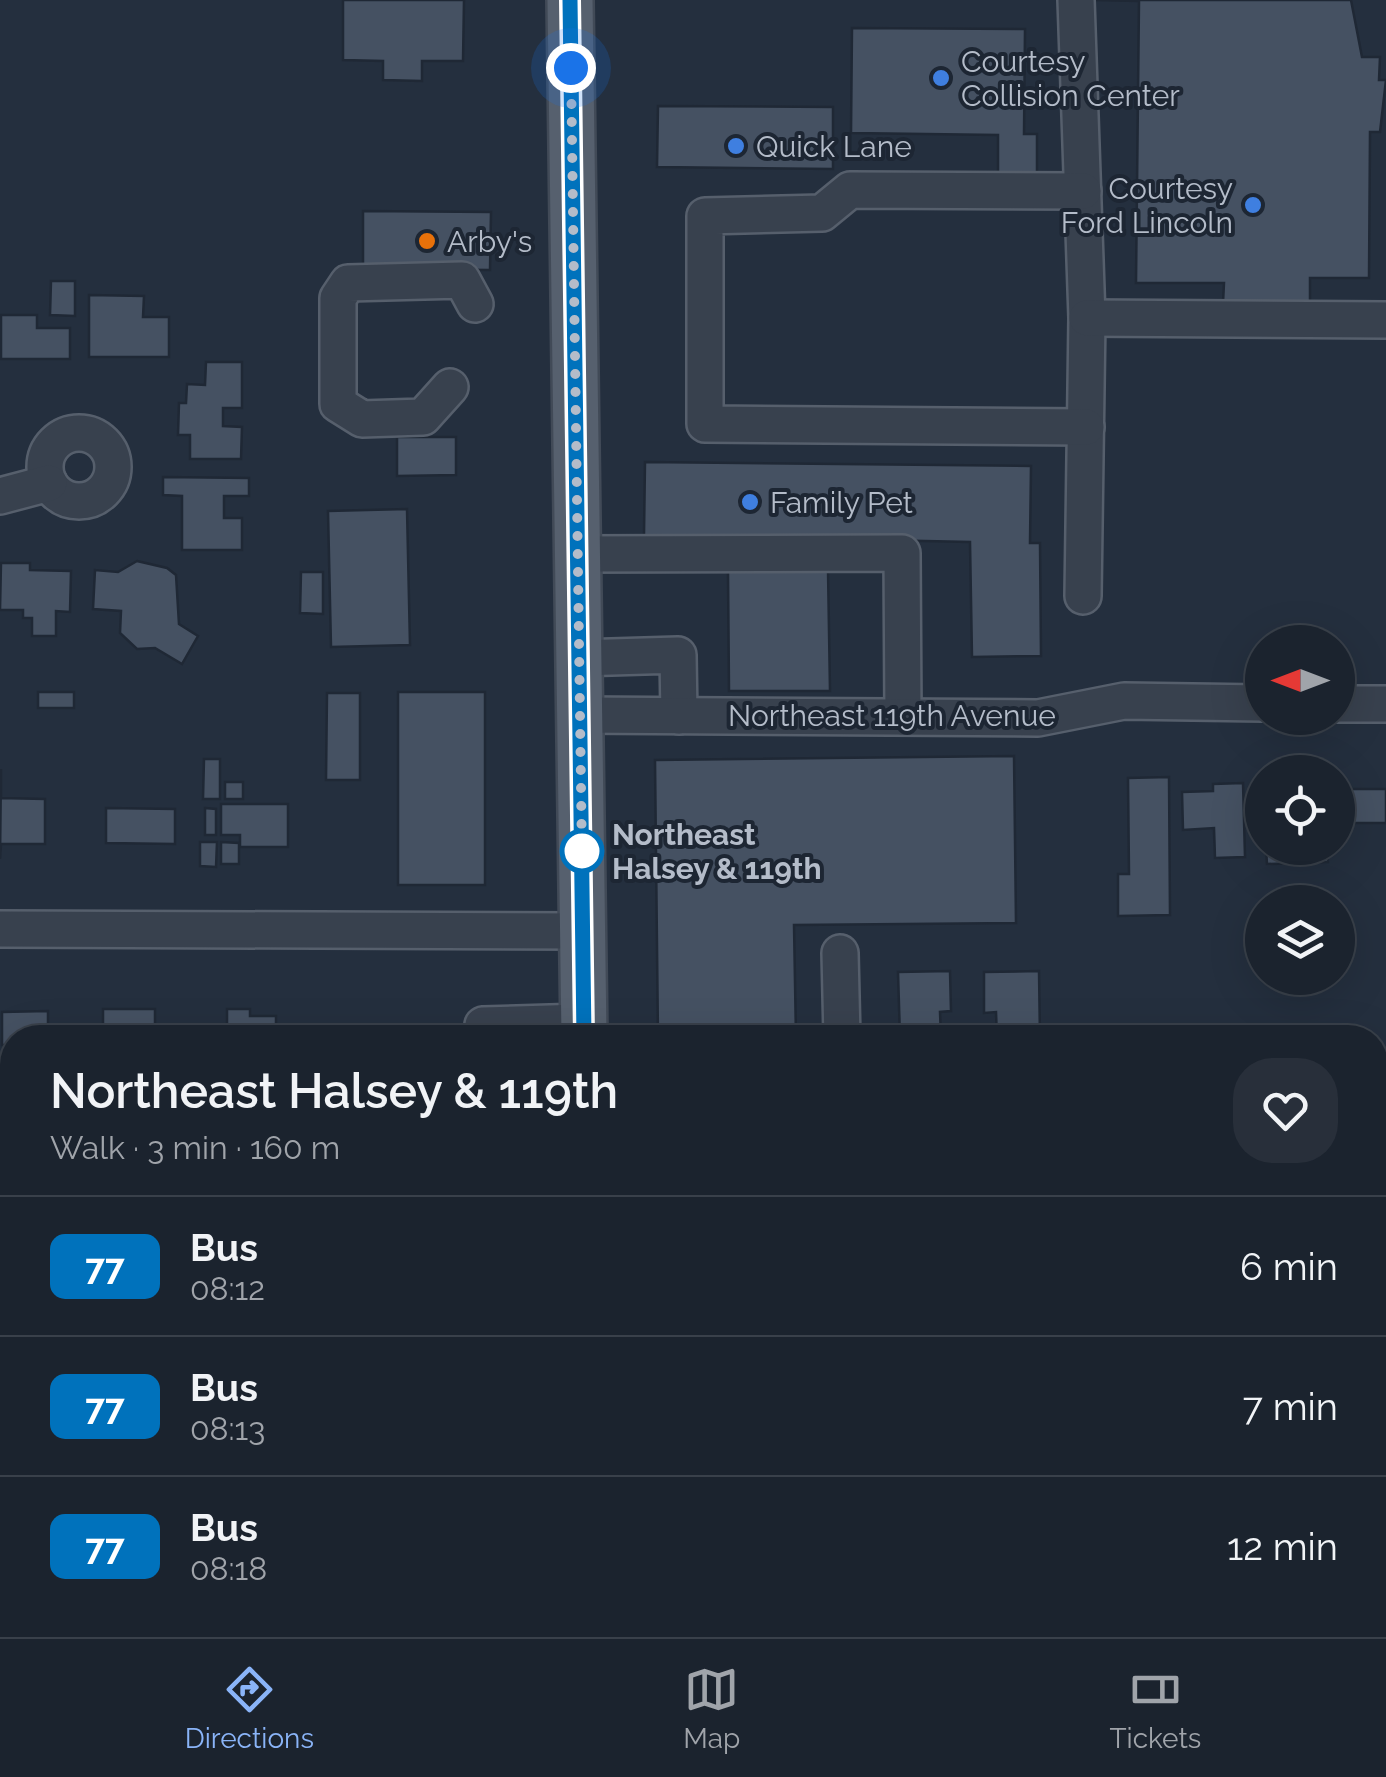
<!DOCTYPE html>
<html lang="en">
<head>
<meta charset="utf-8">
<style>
  :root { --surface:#1b232e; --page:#282f3a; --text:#f1f3f6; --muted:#a0a4aa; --line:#39404a; --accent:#8ab4f8 }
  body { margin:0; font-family:Raleway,sans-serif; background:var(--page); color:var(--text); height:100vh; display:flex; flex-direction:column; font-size:38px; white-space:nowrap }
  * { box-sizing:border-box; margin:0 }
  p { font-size:32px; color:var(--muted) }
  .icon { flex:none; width:55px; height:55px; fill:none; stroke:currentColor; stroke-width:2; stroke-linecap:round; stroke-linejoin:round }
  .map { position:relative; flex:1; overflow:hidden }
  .details { position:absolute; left:0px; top:1025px; width:1388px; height:612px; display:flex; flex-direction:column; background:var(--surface); border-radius:40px 40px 0 0; box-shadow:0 10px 40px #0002,0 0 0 2px var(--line) }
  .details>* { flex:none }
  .badge { padding:0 20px; border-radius:15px; font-size:35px; line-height:65px }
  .needle { width:65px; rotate:270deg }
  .buttons { position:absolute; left:1245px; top:625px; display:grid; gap:20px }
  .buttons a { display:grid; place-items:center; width:110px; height:110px; border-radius:50%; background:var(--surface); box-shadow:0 10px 40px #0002,0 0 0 2px var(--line); font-size:50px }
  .you { position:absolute; width:50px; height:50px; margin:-25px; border:8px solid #fff; border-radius:50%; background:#1a73e8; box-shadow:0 0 0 15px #1a73e833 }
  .map>.badge { position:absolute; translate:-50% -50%; box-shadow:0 0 0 5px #fff }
  .round { display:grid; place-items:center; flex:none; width:105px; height:105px; border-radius:40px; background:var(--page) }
  .head { display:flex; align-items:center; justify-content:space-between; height:170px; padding:0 50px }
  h1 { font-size:48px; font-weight:600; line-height:75px }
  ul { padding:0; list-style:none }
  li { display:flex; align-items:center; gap:30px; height:140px; padding:0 50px; border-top:2px solid var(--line) }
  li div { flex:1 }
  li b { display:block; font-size:38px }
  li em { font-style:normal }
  li .badge { min-width:110px; font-weight:700; text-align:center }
  .tabs { display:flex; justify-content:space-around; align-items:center; height:140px; border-top:2px solid var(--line); background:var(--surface); font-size:28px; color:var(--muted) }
  .tabs a { display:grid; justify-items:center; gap:5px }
  .tabs .current { color:var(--accent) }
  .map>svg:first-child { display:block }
  .building { fill:#455162; stroke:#1f2835; stroke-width:2.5 }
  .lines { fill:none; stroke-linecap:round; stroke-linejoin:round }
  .minor-casing { stroke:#565f6c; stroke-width:40 }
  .major-casing { stroke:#414a57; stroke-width:50 }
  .minor { stroke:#38414e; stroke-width:35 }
  .major { stroke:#56606e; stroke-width:45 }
  .line-casing { stroke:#fff; stroke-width:22 }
  .line { stroke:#0072bc; stroke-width:15 }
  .walk { stroke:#b4bcc9; stroke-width:10; stroke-dasharray:0 18 }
  .shop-dot { fill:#3f7fe0; stroke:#1d2633; stroke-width:4 }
  .food-dot { fill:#e8710a; stroke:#1d2633; stroke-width:4 }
  .stop-dot { fill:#fff; stroke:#0072bc; stroke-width:5 }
  .labels { text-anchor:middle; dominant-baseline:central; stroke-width:8; stroke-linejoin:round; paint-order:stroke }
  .poi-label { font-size:30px; fill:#b4bcc9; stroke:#1d2633; text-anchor:start }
  .street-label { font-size:30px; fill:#b4bcc9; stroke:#1d2633 }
  .stop-label { font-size:30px; font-weight:bold; fill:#b4bcc9; stroke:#1d2633; text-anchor:start }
</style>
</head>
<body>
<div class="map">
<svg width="1386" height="1637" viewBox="0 0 1386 1637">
  <rect width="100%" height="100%" fill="#242f3e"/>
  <g class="building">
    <path d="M343 0H464L463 61H422V81L383 80V61L343 60Z"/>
    <path d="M1094 0H1351L1362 57H1380L1379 80H1386L1380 132H1370L1369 278H1310V303H1223L1224 283H1136L1139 1Z"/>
    <path d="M852 28 1025 29 1024 134H1037V177H998V135L851 133Z"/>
    <path d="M658 106 833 107V169L657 167Z"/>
    <path d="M363 211 491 212 490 270 363 269Z"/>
    <path d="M51 281H75V316L50 315Z"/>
    <path d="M89 295 144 296 143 317H169V357H89Z"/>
    <path d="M1 315H37V328H70V359H1Z"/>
    <path d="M206 362H242V408H223V426L242 427 241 459H190V435H178L179 403H186L187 384 205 385Z"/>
    <path d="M397 437H456V475L397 476Z"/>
    <path d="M645 462 1031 466 1030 543H1040L1041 656 972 657 970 542 644 535Z"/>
    <path d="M163 477 249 478V496H224V518H242V550H182V496L163 495Z"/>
    <path d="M407 509 410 645 331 647 328 511Z"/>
    <path d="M137 561 167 568 176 575 179 624 198 636 182 664 155 648 137 649 120 633 121 611 93 609 95 570 118 572Z"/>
    <path d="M1 563H30V570L71 571 70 612 56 611V636H32V618H23V610H0Z"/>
    <path d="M828 570 830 691H729L728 571Z"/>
    <path d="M301 572H323V614L300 613Z"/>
    <rect x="38" y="692" width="36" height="16"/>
    <rect x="398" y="692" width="87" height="193"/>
    <path d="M327 693H360V780H326Z"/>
    <path d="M1014 756 1016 923 794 925 796 1038H658L655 760Z"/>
    <path d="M204 759H220V799H203Z"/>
    <path d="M1 769V798L45 799V844H1L0 859Z"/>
    <path d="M1169 777 1170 915 1118 916V874H1129L1128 778Z"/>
    <rect x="225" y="782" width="18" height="17"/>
    <path d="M1243 783 1245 857 1215 858 1214 828 1183 830 1182 792 1213 791V784Z"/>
    <rect x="1351" y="789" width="35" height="34"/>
    <path d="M221 804H288V847H240V835H221Z"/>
    <path d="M106 808 175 809V844L106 843Z"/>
    <path d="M205 808 216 809V835H205Z"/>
    <path d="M200 842H217L216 867 200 866Z"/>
    <path d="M221 842 239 843V864H221Z"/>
    <path d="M1266 848H1327L1328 862 1267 864Z"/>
    <path d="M950 971 951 1011 940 1012 941 1038H900L898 972Z"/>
    <path d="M1039 971 1040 1038H997L996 1012 984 1013V972Z"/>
    <path d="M103 1009H155V1027H178V1038H103Z"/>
    <path d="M227 1009H250V1016H276V1037L292 1038H227Z"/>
    <path d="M48 1011V1038H12V1045H2V1012Z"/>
    <rect x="0" y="1113" width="12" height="37"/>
    <path d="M3 1252H12V1310H3L0 1319Z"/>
    <rect x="1379" y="1290" width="7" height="67"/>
    <rect x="0" y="1482" width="12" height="60"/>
    <path d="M1386 1498V1589H1385V1520H1375V1499Z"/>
  </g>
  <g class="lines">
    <defs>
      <g id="minor">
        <path d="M1076 0 1087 318 1083 596"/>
        <path d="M1083 191 850 190 822 213 705 216V424L1086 427"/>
        <path d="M1087 318 1386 320"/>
        <path d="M450 387 423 417 362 419 338 404V298L348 283 462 280 475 304"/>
        <circle cx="79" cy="467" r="34"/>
        <path d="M0 496 49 483"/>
        <path d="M577 554 902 553 903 717"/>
        <path d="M578 658 678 655 679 716"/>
        <path d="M1338 704H1386"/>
        <path d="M580 715 1038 718 1124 701 1262 703"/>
        <path d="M0 929 582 931"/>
        <path d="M840 953 842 1038"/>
        <path d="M484 1038 483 1025 583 1022"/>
        <path d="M1375 1187H1386"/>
        <path d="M0 1409H12"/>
        <path d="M884 1637V1625"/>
      </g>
      <g id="major">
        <path d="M570 0 584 1038"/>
        <path d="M591 1625V1637"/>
      </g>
    </defs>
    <use href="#minor" class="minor-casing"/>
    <use href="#major" class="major-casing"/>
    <use href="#minor" class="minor"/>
    <use href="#major" class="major"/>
  </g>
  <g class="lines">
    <defs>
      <path id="line" d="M570 0 584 1038"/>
    </defs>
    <use href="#line" class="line-casing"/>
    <use href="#line" class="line"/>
    <path class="walk" d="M571 68 582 859V851"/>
  </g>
  <g class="shop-dot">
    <circle cx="941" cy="78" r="10"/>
    <circle cx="736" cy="146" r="10"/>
    <circle cx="1253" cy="205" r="10"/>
    <circle cx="750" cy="502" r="10"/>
  </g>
  <circle class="food-dot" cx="427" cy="241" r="10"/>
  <circle class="stop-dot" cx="582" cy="851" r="20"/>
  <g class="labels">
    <g class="poi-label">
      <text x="961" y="61">Courtesy<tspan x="961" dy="34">Collision Center</tspan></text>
      <text x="756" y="146">Quick Lane</text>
      <text x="1233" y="188" text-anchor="end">Courtesy<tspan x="1233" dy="34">Ford Lincoln</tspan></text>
      <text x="447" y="241">Arby's</text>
      <text x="770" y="502">Family Pet</text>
    </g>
    <g class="street-label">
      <text x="892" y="715">Northeast 119th Avenue</text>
    </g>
    <g class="stop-label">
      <text x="612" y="834">Northeast<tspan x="612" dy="34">Halsey &amp; 119th</tspan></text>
    </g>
  </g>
</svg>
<div class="buttons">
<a><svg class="needle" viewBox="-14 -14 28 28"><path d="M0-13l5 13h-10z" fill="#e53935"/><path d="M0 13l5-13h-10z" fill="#a0a4aa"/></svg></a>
<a><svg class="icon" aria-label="locate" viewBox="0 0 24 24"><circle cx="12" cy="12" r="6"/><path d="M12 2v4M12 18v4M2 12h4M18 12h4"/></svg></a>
<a><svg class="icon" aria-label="layers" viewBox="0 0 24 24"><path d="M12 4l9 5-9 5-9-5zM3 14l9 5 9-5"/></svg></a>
</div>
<div class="you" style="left:571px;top:68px"></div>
<section class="details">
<div class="head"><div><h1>Northeast Halsey &amp; 119th</h1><p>Walk · 3 min · 160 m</p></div><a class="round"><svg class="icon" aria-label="heart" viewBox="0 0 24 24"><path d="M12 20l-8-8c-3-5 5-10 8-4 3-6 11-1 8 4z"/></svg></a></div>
<ul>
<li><span class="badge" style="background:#0072bc;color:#fff">77</span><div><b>Bus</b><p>08:12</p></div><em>6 min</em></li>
<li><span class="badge" style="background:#0072bc;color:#fff">77</span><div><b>Bus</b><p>08:13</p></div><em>7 min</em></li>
<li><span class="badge" style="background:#0072bc;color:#fff">77</span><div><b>Bus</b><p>08:18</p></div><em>12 min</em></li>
</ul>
</section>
</div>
<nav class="tabs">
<a class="current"><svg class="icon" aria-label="directions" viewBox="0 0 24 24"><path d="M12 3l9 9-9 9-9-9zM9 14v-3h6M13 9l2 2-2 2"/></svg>Directions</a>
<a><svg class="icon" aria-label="map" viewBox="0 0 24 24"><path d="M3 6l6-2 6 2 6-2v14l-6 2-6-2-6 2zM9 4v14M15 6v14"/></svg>Map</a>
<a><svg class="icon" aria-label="tickets" viewBox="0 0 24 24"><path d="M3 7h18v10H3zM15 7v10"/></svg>Tickets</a>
</nav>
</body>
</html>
